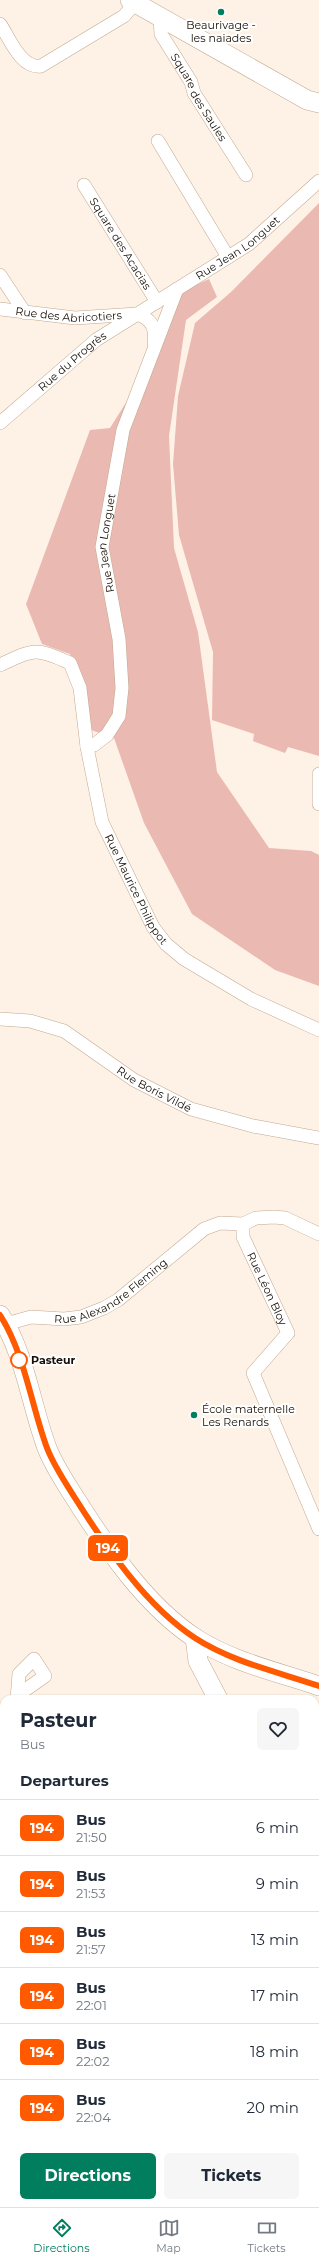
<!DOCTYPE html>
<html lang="en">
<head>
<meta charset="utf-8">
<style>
  :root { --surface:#fff; --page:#f6f6f7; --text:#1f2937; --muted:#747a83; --line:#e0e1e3; --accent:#007e5e }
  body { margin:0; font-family:Montserrat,sans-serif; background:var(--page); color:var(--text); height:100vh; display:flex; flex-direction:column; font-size:15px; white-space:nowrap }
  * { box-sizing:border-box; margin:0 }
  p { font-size:13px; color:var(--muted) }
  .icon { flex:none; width:22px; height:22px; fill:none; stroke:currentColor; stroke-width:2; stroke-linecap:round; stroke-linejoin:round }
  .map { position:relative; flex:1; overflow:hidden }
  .side { position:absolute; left:0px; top:1695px; width:319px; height:512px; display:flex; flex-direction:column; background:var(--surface); border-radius:12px 12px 0 0; box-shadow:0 1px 3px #0004 }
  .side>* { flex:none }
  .badge { padding:0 8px; border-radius:6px; font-size:14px; line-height:26px }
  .map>.badge { position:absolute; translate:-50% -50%; box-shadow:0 0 0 2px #fff }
  h2 { padding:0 20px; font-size:15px; line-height:36px }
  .round { display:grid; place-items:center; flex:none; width:42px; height:42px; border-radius:6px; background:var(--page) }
  .overview { display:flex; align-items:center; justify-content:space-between; height:68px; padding:0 20px }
  h1 { font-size:19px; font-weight:700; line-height:30px }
  .button { display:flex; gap:8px; margin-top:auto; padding:8px 20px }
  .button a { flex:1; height:46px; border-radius:6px; background:var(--accent); color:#fff; font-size:16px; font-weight:700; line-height:46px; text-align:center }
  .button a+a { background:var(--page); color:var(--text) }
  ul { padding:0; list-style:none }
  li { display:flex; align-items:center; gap:12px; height:56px; padding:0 20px; border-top:1px solid var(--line) }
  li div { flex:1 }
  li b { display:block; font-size:15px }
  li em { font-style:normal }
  li .badge { min-width:44px; font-weight:700; text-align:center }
  .menu { display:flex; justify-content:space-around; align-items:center; height:56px; border-top:1px solid var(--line); background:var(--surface); font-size:11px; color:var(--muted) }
  .menu a { display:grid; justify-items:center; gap:2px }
  .menu .active { color:var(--accent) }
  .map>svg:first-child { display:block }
  .built { fill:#fee9d5 }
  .green { fill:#eab9b2 }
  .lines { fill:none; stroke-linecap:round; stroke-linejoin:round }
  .street-casing { stroke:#c2a88d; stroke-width:14 }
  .secondary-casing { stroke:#c2a88d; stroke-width:20 }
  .street { stroke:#fff; stroke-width:13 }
  .secondary { stroke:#fff; stroke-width:19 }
  .rail { stroke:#60564c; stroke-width:3; stroke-dasharray:8 4; stroke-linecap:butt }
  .line-casing { stroke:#fff; stroke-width:9 }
  .line { stroke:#ff5a00; stroke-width:6 }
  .poi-dot { fill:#007e5e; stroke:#fff; stroke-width:1.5 }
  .stop-dot { fill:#fff; stroke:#ff5a00; stroke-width:2 }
  .labels { text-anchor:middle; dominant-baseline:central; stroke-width:4; stroke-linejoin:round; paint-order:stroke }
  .poi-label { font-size:11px; fill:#170e05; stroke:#fff }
  .street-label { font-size:11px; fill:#170e05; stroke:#fff }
  .stop-label { font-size:11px; font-weight:bold; fill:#170e05; stroke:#fff; text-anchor:start }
</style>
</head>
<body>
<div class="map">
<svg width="319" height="2207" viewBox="0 0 319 2207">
  <rect width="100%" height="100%" fill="#fef2e7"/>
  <g class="built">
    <path d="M0 2032 4 2033V2117L0 2118Z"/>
    <path d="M205 2203H265L269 2207H209Z"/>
  </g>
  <g class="green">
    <path d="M319 203V756L288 747 285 753 253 741 254 734 212 720 213 652 179 535 173 464 178 396 195 323 231 292Z"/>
    <path d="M209 279 217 297 186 320 169 436 174 548 198 632 217 772 269 848 311 851 319 855V986L275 970 192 914 144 823 114 738 91 730 70 654 42 644 26 604 90 430 110 428 151 363 179 293Z"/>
  </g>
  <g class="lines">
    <defs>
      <g id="street">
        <path id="s1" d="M160 17 161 34 191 82 194 93 246 175"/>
        <path d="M0 24C10 39 21 69 41 66L124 16 135 3"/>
        <path d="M158 141 228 257"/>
        <path id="s2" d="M84 185 157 302"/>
        <path d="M0 275 25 313"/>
        <path id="s3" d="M0 309 75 318 137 314C152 319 156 328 154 343"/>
        <path id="s4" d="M0 423 96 340 249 244 319 181"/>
        <path id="s5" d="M0 665C34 649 35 647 70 663L80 688 87 747 102 822 153 927 166 944 184 959 251 999 319 1030"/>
        <path id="s6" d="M87 747 94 745 107 735 119 716 122 688 119 639 102 547 123 430 177 289"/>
        <path d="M319 774V804"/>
        <path id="s7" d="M0 1019 30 1021 64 1031 134 1080 191 1109 253 1126 319 1138"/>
        <path id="s8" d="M243 1224V1237L288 1333 253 1373 319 1529"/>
        <path id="s9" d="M6 1324 31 1317 64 1319 81 1317 104 1308 118 1300 204 1229 220 1223 243 1224 256 1218 274 1217 285 1218 319 1234"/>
        <path d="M17 1699 19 1674 34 1659 45 1676 18 1695"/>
        <path d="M315 1739H319"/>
        <path d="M0 1772 4 1767"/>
        <path d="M0 1853 4 1855"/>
        <path d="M315 1901 319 1900"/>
        <path d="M315 1993 319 1998"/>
        <path d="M315 2103 319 2102"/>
        <path d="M285 2203 289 2207"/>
      </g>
      <g id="secondary">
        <path d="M130 0 307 100 319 103"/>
        <path d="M0 1315C25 1354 31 1405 47 1448 54 1466 65 1482 75 1498 106 1547 146 1606 195 1638 232 1662 278 1672 319 1686"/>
        <path d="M195 1638 198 1661 218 1699"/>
        <path d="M315 1774 319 1777"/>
        <path d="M0 1965 4 1968"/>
        <path d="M315 2169H319"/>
        <path d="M0 2187 4 2199"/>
      </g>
    </defs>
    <use href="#street" class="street-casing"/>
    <use href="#secondary" class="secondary-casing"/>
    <use href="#street" class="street"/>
    <use href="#secondary" class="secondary"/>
    <g class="rail">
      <path d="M0 2069 4 2070"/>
      <path d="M0 2076 4 2077"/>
      <path d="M225 2203 230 2207"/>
      <path d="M235 2203 239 2207"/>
    </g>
  </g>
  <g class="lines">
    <defs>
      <path id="line" d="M0 1315C25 1354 31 1405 47 1448 54 1466 65 1482 75 1498 106 1547 146 1606 195 1638 232 1662 278 1672 319 1686"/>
    </defs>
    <use href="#line" class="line-casing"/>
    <use href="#line" class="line"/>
  </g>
  <g class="poi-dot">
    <circle cx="221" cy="12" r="4"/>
    <circle cx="194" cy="1415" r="4"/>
  </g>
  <circle class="stop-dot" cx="19" cy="1360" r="8"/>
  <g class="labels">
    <g class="poi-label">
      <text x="221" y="25">Beaurivage -<tspan x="221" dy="13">les naiades</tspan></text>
      <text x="202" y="1409" text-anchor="start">École maternelle<tspan x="202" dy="13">Les Renards</tspan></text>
    </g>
    <g class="street-label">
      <text stroke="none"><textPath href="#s1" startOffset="91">Square des Saules</textPath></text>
      <text stroke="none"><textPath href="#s2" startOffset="69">Square des Acacias</textPath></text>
      <text stroke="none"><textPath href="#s4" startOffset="296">Rue Jean Longuet</textPath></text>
      <text stroke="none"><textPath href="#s3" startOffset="69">Rue des Abricotiers</textPath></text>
      <text stroke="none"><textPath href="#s4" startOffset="95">Rue du Progrès</textPath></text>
      <text stroke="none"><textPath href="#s6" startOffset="221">Rue Jean Longuet</textPath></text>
      <text stroke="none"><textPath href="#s5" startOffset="313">Rue Maurice Philippot</textPath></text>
      <text stroke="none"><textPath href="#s7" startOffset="173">Rue Boris Vildé</textPath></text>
      <text stroke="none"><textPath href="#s9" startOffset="114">Rue Alexandre Fleming</textPath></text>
      <text stroke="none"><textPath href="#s8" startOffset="70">Rue Léon Bloy</textPath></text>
    </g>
    <g class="stop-label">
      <text x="31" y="1360">Pasteur</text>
    </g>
  </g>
</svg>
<b class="badge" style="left:108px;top:1548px;background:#ff5a00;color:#fff">194</b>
<section class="side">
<div class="overview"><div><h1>Pasteur</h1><p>Bus</p></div><a class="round"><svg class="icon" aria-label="heart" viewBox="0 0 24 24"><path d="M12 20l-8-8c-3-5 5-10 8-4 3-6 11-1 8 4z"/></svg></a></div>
<h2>Departures</h2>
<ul>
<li><span class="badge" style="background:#ff5a00;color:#fff">194</span><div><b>Bus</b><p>21:50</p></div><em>6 min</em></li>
<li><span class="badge" style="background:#ff5a00;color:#fff">194</span><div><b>Bus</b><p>21:53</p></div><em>9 min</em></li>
<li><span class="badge" style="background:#ff5a00;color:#fff">194</span><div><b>Bus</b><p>21:57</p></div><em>13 min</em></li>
<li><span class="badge" style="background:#ff5a00;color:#fff">194</span><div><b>Bus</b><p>22:01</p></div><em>17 min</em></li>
<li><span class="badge" style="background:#ff5a00;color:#fff">194</span><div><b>Bus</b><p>22:02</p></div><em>18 min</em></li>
<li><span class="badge" style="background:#ff5a00;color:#fff">194</span><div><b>Bus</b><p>22:04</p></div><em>20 min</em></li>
</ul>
<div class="button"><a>Directions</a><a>Tickets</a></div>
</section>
</div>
<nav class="menu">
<a class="active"><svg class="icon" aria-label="directions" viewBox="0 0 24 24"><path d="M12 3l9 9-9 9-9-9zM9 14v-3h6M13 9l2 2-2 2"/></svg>Directions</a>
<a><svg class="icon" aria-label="map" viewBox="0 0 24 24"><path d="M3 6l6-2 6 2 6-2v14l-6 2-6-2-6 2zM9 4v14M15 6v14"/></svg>Map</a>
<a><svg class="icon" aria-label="tickets" viewBox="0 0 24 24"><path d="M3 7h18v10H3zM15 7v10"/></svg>Tickets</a>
</nav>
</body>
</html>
